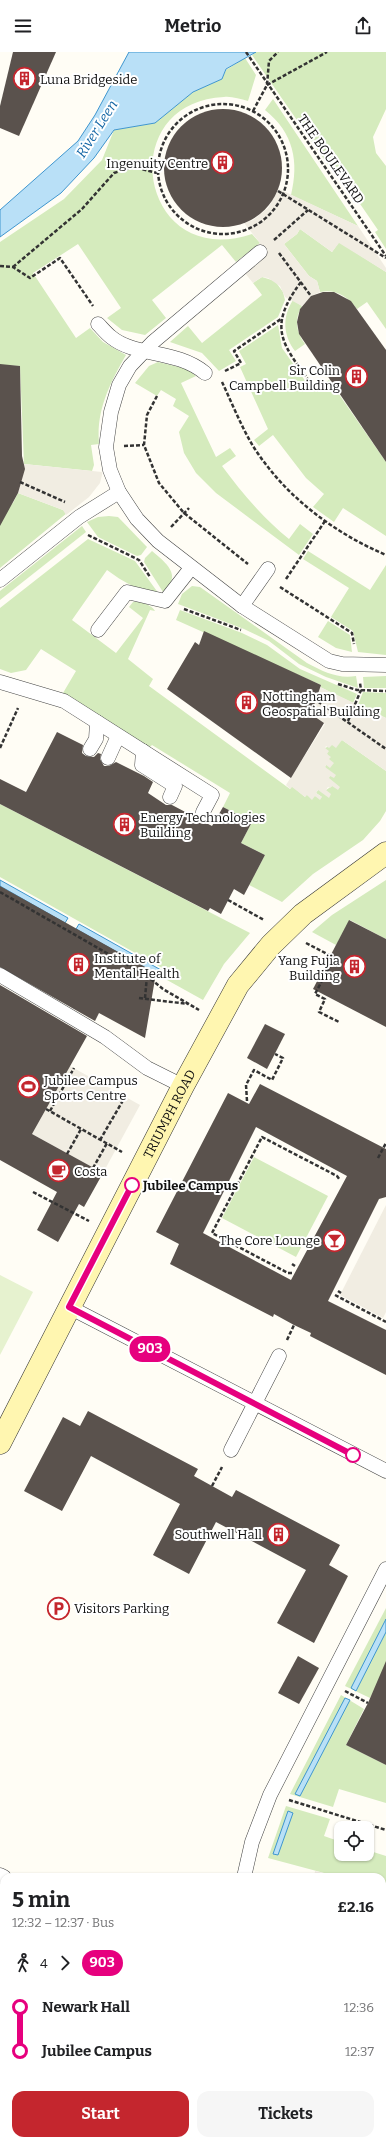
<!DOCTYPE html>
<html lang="en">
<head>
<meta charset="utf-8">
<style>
  :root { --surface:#fff; --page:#f6f6f6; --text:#202124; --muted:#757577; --accent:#c4262e }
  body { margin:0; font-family:Bitter,serif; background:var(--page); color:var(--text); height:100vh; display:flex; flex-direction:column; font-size:15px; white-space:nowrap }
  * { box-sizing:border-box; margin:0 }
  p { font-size:13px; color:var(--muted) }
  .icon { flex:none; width:22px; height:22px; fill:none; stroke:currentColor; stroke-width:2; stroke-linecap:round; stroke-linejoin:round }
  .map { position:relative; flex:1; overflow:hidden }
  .details { position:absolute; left:0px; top:1821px; width:386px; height:272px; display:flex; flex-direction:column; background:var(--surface); border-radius:12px 12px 0 0; box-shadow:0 1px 3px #0004 }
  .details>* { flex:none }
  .badge { padding:0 8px; border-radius:13px; font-size:14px; line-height:26px }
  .fabs { position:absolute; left:334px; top:1769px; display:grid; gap:8px }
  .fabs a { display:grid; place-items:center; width:40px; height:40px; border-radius:8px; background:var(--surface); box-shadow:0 1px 3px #0004; font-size:20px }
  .map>.badge { position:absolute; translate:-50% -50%; box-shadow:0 0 0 2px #fff }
  .legs { display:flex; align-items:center; gap:6px; height:44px; padding:0 12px; font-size:13px }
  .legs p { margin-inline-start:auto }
  .head { display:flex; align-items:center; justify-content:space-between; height:68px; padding:0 12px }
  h1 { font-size:22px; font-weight:700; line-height:30px }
  .cta { display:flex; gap:8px; margin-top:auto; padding:8px 12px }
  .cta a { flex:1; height:46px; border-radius:12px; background:var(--accent); color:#fff; font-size:16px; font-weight:700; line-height:46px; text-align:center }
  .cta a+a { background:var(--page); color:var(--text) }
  ul { padding:0 12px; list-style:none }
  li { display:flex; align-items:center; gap:14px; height:44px; font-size:15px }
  li i { display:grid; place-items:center; width:6px; height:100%; margin:0 5px; background:currentColor }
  li i::after { content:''; width:10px; height:10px; margin:-5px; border:3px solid; border-radius:50%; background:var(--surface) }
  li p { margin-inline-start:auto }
  li:first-child i { background:linear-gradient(#0000 50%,currentColor 0) }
  li:last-child i { background:linear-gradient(currentColor 50%,#0000 0) }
  header { display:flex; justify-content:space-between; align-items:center; height:52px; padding:0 12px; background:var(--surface); font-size:18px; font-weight:700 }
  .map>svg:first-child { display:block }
  .green { fill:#d5ebbd }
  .pitch { fill:#e6f2cf }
  .plaza { fill:#f1ede2 }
  .water { fill:#b9e0f7; stroke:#3f96cf }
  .building { fill:#5a524d; fill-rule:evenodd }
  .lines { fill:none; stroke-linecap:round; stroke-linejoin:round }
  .lane-casing { stroke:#444; stroke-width:15 }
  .secondary-casing { stroke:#333; stroke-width:23 }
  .path { stroke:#333; stroke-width:2.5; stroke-dasharray:4 2; stroke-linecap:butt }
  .lane { stroke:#fff; stroke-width:14 }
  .secondary { stroke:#fff6b0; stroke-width:22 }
  .line-1-casing { stroke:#fff; stroke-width:9 }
  .line-1 { stroke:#e6007e; stroke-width:6 }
  .stop-1-dot { fill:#fff; stroke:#e6007e; stroke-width:2 }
  .labels { text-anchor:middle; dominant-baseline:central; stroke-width:4; stroke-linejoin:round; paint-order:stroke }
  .poi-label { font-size:13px; fill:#111; stroke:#fff; text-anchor:start }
  .street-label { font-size:13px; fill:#111; stroke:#fff }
  .stop-label { font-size:13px; font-weight:bold; fill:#111; stroke:#fff; text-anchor:start }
  .water-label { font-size:14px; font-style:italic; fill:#1768a6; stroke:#fff }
</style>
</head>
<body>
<header><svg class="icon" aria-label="menu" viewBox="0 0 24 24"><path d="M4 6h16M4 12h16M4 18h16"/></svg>Metrio<svg class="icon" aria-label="share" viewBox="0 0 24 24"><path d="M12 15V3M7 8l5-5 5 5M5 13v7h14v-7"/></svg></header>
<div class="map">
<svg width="386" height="2093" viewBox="0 0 386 2093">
  <rect width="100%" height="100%" fill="#fffdf5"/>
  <g class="green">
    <path d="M256 0H386V57L373 85 376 101 386 114V197L375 180 378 178 334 114 330 116 252 3Z"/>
    <path d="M245 6 256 23 248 49C240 47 231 44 224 45 112 50 139 220 252 182L260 191 236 210 222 193 152 248 166 266 145 283 122 278 107 266 121 256 78 192 33 221 76 286 90 276 103 290 126 303C110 331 96 358 99 392L91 393 94 413 92 419 24 412 20 314 0 313V190L64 147 102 108 114 78 155 71 193 40 222 27 226 18Z"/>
    <path d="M273 47 358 174 291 143C299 110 294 81 265 58Z"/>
    <path d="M300 177 332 200 339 190 386 220V277L367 250 357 257C347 244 336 237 320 240L317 229 309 224 284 192 297 182Z"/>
    <path d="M262 225 275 229 283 240 285 248 278 265 229 298 236 309 219 319 202 301 170 290 188 274 202 291 262 243 253 231Z"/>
    <path d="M293 248 302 254C294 267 296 280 305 292L295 299C283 283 282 265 293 248Z"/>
    <path d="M278 273 282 296 313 340 329 328 386 410V484L343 456 334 470 313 455 324 442 306 426 273 383 259 394 254 388 268 377 240 315 246 312 239 299Z"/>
    <path d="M158 310 187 317 196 324 181 331 216 405 230 396 236 404 222 414C242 441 263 466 289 487L300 472 313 482 299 503 216 441 196 421 184 401 179 380 189 364 173 354 176 347 161 338 157 344 135 331 149 314Z"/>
    <path d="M18 441 63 458 67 461 0 516V459L13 451Z"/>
    <path d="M109 464 118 465 147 495 141 503 137 504 98 485 87 470 98 465Z"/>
    <path d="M82 474 86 480 0 548V539Z"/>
    <path d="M88 487 135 509 159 542C139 539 123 530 107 518L72 568 116 601 143 566 129 555 133 550C140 549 152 553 155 559L150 558 128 607 153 627 149 634 290 737 292 734 305 745 306 743 322 745 316 741 318 738H326L332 734 339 735 328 726 330 724 325 715 329 707 325 696 342 688 386 719V759L380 769 363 788 313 822 282 850 249 833 265 803 241 791 252 770 223 755 230 741 152 693 148 697 63 641 76 619 41 597 26 618 11 621 0 617V556Z"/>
    <path d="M152 499C166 511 183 523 163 540L144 510 145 506Z"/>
    <path d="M308 499 370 538 386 513V603L358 600 353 579 331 565 349 536 303 507Z"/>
    <path d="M192 534 200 535 307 611C324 620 338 627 356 624L358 636 326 625 299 612 269 589 244 577 178 552 182 542Z"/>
    <path d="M180 558 242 581 267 593 300 617 357 642 353 651 320 635 321 633 176 568Z"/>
    <path d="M328 569 350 583 352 600 336 596 318 585Z"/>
    <path d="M386 624V636H364L363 625Z"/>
    <path d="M363 640 386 641V666L358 653Z"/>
    <path d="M0 752 250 881 224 912 203 948 158 923 162 916 0 825Z"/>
    <path d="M386 828V887L350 868 336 893 312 880 332 863Z"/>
    <path d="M254 1105 328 1144 296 1205 222 1166Z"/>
    <path d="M386 1556V1615L370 1646 345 1634Z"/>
    <path d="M341 1643 364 1657 346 1693 386 1713V1751L339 1737 333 1755 290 1742Z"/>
    <path d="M286 1754 330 1767 324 1784 341 1790V1802H367V1798L386 1804V1831H382V1825H339L268 1806Z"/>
    <path d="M382 2024H386V2047L382 2048Z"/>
  </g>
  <path class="pitch" d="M0 1223 33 1240 0 1303Z"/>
  <g class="plaza">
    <path d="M279 137 358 174 386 216V220L339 191 332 200 300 177 297 182 284 192 309 224 317 229 320 240 311 244 302 254 285 245 280 234 268 226 262 225 253 231 236 210 260 191 244 171 253 168 268 156Z"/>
    <path d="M24 412 102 420V423L100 431 89 445 66 463 63 458 18 441Z"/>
    <path d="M320 635 386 666V719L342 688 336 696 332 693 329 696 326 694 325 696 329 699 327 702 331 705 329 707 334 711 330 716 326 713 325 715 336 723 334 726 330 724 329 726 340 735 338 738 332 734 330 736 328 735 326 738 331 742 329 746 318 738 316 741 322 745 320 748 315 744 312 748 307 743 305 745 292 735 290 737 286 733 325 672 306 657Z"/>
    <path d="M70 1014 140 1053 103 1121 32 1082Z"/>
    <path d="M386 1153V1260L383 1266 340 1243Z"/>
    <path d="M315 1819 339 1825H314Z"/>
  </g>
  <g class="water">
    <path d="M129 0H256L226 17 222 27 193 40 155 71 114 78 94 106 61 141 0 185V158L78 89 95 63Z"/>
    <path d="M0 828 68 866 65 871 0 834Z"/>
    <path d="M79 872 161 918 158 923 76 877Z"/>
    <path d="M386 1567V1580L356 1639 351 1636Z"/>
    <path d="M345 1646 350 1648 300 1744 295 1742Z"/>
    <path d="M288 1759 293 1761 278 1803 273 1802Z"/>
  </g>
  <g class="building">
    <path d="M13 0H56L19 84 0 76V54Z"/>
    <circle cx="223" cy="116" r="59"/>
    <path d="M323 240H334L351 249 386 298V410L299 282 297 270 300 257 311 244Z"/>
    <path d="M0 312 20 314 22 404 25 417 18 441 0 474Z"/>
    <path d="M204 579 321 633 311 662 324 671 291 726 167 637 195 590 199 593Z"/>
    <path d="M57 680 83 693 82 701 86 704 94 705 98 701 101 702 100 707 104 714H109L116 710 144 724 153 730 148 741 166 753H172L212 774 223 755 252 770 241 791 265 803 244 843 234 837 221 862 210 856 208 859 0 752V727L26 740Z"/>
    <path d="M0 834 156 921 145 986 99 961 95 969 0 915Z"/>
    <path d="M349 868 386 887V975L313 937Z"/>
    <path d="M0 933 87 984 32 1082 103 1121 84 1155 79 1152 58 1190 37 1178 57 1140 0 1108Z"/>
    <path d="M265 972 285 982 267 1017 247 1006Z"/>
    <path d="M260 1032 386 1097V1145L379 1147 328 1249 386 1278V1323L310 1284 311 1281 294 1273 274 1262 273 1265 170 1212 179 1192 156 1180 228 1041 249 1052ZM256 1075 347 1124 291 1228 203 1181Z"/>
    <path d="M88 1359 198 1417 194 1424 232 1445 236 1438 340 1493 329 1513 348 1524 314 1591 277 1571 306 1518 216 1470 189 1522 153 1503 180 1452 91 1404 62 1459 24 1439 63 1365 80 1374Z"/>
    <path d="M298 1604 319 1616 299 1652 278 1641Z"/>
    <path d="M386 1609V1713L346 1693 368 1651Z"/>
  </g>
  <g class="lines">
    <defs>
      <g id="lane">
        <path d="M260 200 153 290 130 314 119 333 111 360 106 395 110 418 119 440 137 467 158 489 242 554 329 609 342 612 386 613"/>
        <path d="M98 272C102 276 106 281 111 285 135 305 176 297 205 321"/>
        <path d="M0 528 79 465 119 440"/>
        <path d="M242 554 268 517"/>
        <path d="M98 578 127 540 165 549 191 516"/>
        <path d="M0 630 64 649 212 743 203 760"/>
        <path d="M90 697 96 687 97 670"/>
        <path d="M143 699 142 713 175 734 170 745"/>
        <path d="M108 706 118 684"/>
        <path d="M0 923 105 985 147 1016 183 1034"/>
        <path d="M69 1255 386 1419"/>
        <path d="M231 1398 279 1304"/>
        <path d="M0 1823 4 1825"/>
        <path d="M244 1825 252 1790 270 1743 386 1517"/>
        <path d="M281 2089 283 2093"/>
      </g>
      <g id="secondary">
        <path id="s1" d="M0 1391 183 1034 238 933 271 893 303 862 386 801"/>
      </g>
    </defs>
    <use href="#lane" class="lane-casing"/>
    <use href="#secondary" class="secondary-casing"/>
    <g class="path">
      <path d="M246 0 386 204"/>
      <path d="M267 33 327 0"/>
      <circle cx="223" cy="117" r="65"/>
      <path d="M253 59 267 33 269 9 278 0"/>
      <path d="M278 139 386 206"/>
      <path d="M274 188 308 158"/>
      <path d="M279 201 311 244"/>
      <path d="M0 214 13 215 30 226 60 206 93 254"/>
      <path d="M13 215 82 157 114 121 133 115 157 121"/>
      <path d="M301 230C265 278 284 293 314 336"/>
      <path d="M225 319 241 311 234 299 281 267"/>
      <path d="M222 330C232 351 241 374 253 394 284 443 332 480 386 503"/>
      <path d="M157 344 147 363 144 393 159 431 184 461 248 512"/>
      <path d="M124 394 144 393"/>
      <path d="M20 430 65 450"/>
      <path d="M171 475 189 456"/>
      <path d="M88 483 139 508 150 525"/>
      <path d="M286 527 325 469"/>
      <path d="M280 535 352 581 354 592"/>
      <path d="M184 557 241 578"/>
      <path d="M338 632 357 638 386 639"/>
      <path d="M313 646 386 697"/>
      <path d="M348 669 361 638 360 631"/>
      <path d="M0 696 18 656"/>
      <path d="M0 840 147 924 163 937 199 958"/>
      <path d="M228 848 264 868"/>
      <path d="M306 891 337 907"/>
      <path d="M334 906 315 942 325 947 319 960 339 970"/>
      <path d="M139 946 188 952"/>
      <path d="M145 946 147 924"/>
      <path d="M247 1049 246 1033 254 1018 272 1028 283 1006 275 1002"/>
      <path d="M46 1057 122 1100"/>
      <path d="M50 1059 74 1016"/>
      <path d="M100 1088 125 1045"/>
      <path d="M67 1102 81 1077"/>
      <path d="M378 1106 386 1091"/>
      <path d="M93 1116 107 1091"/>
      <path d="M33 1140 89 1169"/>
      <path d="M292 1212 295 1214"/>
      <path d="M292 1221H288L212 1181 262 1085 337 1124 340 1128"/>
      <path d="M338 1239 341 1241"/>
      <path d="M335 1243 386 1270"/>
      <path d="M287 1288 294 1273"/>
      <path d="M212 1434 222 1415"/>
      <path d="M345 1639 368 1651"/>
      <path d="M289 1748 386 1778"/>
      <path d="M382 2072 386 2071"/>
    </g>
    <use href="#lane" class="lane"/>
    <use href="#secondary" class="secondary"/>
  </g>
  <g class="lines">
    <defs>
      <path id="line-1" d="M132 1133 69 1255 353 1403"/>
    </defs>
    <use href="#line-1" class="line-1-casing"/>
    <use href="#line-1" class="line-1"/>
  </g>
  <defs>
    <symbol id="building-ring" viewBox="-11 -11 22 22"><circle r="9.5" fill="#fff" stroke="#c4262e" stroke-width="1.5"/><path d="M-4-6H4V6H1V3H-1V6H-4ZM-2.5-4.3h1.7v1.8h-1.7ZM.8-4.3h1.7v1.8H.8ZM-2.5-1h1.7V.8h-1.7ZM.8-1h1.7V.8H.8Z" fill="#c4262e"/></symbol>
    <symbol id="stadium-ring" viewBox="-11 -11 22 22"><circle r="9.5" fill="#fff" stroke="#c4262e" stroke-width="1.5"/><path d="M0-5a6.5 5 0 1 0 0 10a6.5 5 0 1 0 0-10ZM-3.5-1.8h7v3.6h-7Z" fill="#c4262e"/></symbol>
    <symbol id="cafe-ring" viewBox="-11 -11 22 22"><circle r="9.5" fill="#fff" stroke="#c4262e" stroke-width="1.5"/><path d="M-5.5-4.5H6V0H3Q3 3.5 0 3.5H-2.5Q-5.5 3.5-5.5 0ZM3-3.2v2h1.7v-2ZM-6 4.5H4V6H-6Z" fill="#c4262e"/></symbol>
    <symbol id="bar-ring" viewBox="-11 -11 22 22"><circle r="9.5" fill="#fff" stroke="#c4262e" stroke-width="1.5"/><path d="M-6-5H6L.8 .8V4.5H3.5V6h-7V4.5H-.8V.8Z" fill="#c4262e"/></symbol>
    <symbol id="parking-ring" viewBox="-11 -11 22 22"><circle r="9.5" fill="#fff" stroke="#c4262e" stroke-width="1.5"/><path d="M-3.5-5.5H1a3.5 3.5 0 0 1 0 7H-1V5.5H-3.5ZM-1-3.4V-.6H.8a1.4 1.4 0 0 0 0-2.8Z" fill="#c4262e"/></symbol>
  </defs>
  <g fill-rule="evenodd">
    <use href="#building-ring" x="12" y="14" width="25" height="25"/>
    <use href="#building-ring" x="210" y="98" width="25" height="25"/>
    <use href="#building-ring" x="344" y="312" width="25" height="25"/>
    <use href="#building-ring" x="234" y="638" width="25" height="25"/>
    <use href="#building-ring" x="112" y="760" width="25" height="25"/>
    <use href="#building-ring" x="66" y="900" width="25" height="25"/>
    <use href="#building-ring" x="342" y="902" width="25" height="25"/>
    <use href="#stadium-ring" x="16" y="1022" width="25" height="25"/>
    <use href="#cafe-ring" x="46" y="1106" width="25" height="25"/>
    <use href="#bar-ring" x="322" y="1176" width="25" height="25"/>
    <use href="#building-ring" x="266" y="1470" width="25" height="25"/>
    <use href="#parking-ring" x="46" y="1544" width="25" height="25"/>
  </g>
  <g class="stop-1-dot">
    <circle cx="132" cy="1133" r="7"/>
    <circle cx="353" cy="1403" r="7"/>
  </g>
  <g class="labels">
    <g class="poi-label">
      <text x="40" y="27">Luna Bridgeside</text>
      <text x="208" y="111" text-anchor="end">Ingenuity Centre</text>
      <text x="340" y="318" text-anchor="end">Sir Colin<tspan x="340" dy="15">Campbell Building</tspan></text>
      <text x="262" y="644">Nottingham<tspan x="262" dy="15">Geospatial Building</tspan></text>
      <text x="140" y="765">Energy Technologies<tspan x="140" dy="15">Building</tspan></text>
      <text x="94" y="906">Institute of<tspan x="94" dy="15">Mental Health</tspan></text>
      <text x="340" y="908" text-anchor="end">Yang Fujia<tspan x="340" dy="15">Building</tspan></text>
      <text x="44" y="1028">Jubilee Campus<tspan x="44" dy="15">Sports Centre</tspan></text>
      <text x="74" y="1119">Costa</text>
      <text x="320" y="1188" text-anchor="end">The Core Lounge</text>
      <text x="262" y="1482" text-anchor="end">Southwell Hall</text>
      <text x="74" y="1556">Visitors Parking</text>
    </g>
    <g class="street-label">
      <text transform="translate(331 107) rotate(55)">THE BOULEVARD</text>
      <text stroke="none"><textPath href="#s1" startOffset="370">TRIUMPH ROAD</textPath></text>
    </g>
    <g class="stop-label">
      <text x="143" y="1133">Jubilee Campus</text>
    </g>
    <g class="water-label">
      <text transform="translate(97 77) rotate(-58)">River Leen</text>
    </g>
  </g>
</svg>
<div class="fabs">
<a><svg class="icon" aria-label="locate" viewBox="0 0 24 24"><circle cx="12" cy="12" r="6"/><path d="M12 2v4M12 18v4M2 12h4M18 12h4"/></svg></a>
</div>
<b class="badge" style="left:150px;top:1297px;background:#e6007e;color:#fff">903</b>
<section class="details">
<div class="head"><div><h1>5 min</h1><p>12:32 – 12:37 · Bus</p></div><b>£2.16</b></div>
<div class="legs"><svg class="icon" aria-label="walk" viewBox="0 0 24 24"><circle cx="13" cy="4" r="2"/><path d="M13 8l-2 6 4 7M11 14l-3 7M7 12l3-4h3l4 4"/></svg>4<svg class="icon" aria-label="forward" viewBox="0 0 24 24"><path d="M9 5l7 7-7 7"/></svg><b class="badge" style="background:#e6007e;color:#fff">903</b></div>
<ul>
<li><i style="color:#e6007e"></i><b>Newark Hall</b><p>12:36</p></li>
<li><i style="color:#e6007e"></i><b>Jubilee Campus</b><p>12:37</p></li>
</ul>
<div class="cta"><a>Start</a><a>Tickets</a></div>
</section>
</div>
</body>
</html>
